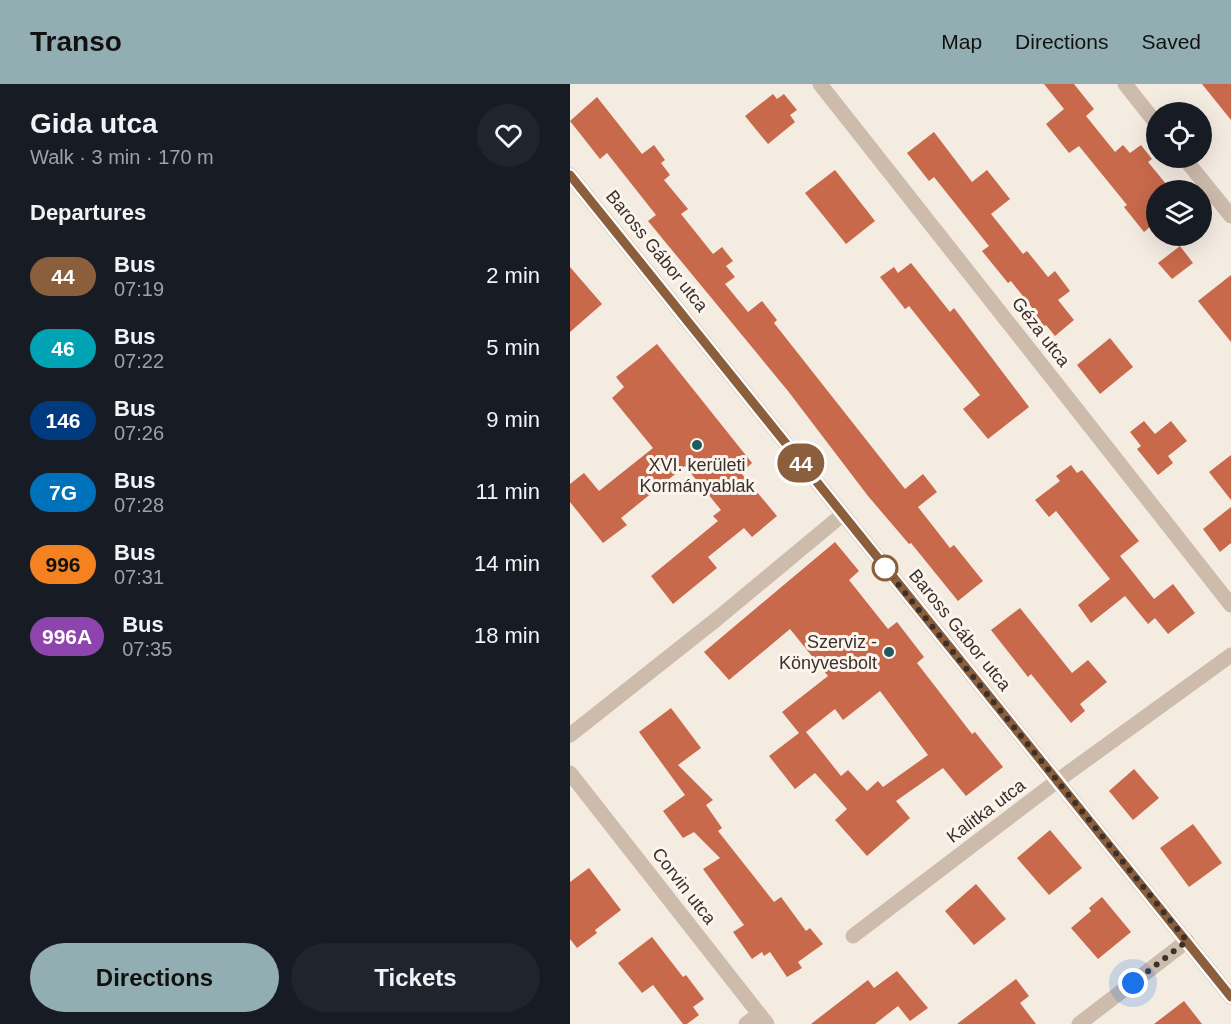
<!DOCTYPE html>
<html lang="en">
<head>
<meta charset="utf-8">
<style>
  :root { --surface:#171b24; --page:#20242c; --text:#f1f3f6; --muted:#9ea1a6; --accent:#92aeb2 }
  body { margin:0; font-family:Arial,sans-serif; background:var(--page); color:var(--text); height:100vh; display:flex; flex-direction:column; font-size:22px; white-space:nowrap }
  * { box-sizing:border-box; margin:0 }
  p { font-size:20px; color:var(--muted) }
  .icon { flex:none; width:33px; height:33px; fill:none; stroke:currentColor; stroke-width:2; stroke-linecap:round; stroke-linejoin:round }
  .map { position:relative; flex:1; overflow:hidden }
  .drawer { display:flex; flex-direction:column; background:var(--surface); width:570px }
  .drawer>* { flex:none }
  .badge { padding:0 12px; border-radius:20px; font-size:21px; line-height:39px }
  .fabs { position:absolute; left:576px; top:18px; display:grid; gap:12px }
  .fabs a { display:grid; place-items:center; width:66px; height:66px; border-radius:50%; background:var(--surface); box-shadow:0 6px 24px #0002; font-size:30px }
  .you { position:absolute; width:30px; height:30px; margin:-15px; border:4px solid #fff; border-radius:50%; background:#1a73e8; box-shadow:0 0 0 9px #1a73e833 }
  .map>.badge { position:absolute; translate:-50% -50%; box-shadow:0 0 0 3px #fff }
  h2 { padding:0 30px; font-size:22px; line-height:54px }
  .round { display:grid; place-items:center; flex:none; width:63px; height:63px; border-radius:32px; background:var(--page) }
  .headline { display:flex; align-items:center; justify-content:space-between; height:102px; padding:0 30px }
  h1 { font-size:28px; font-weight:600; line-height:45px }
  .action { display:flex; gap:12px; margin-top:auto; padding:12px 30px }
  .action a { flex:1; height:69px; border-radius:36px; background:var(--accent); color:#111; font-size:24px; font-weight:600; line-height:69px; text-align:center }
  .action a+a { background:var(--page); color:var(--text) }
  ul { padding:0; list-style:none }
  li { display:flex; align-items:center; gap:18px; height:72px; padding:0 30px }
  li div { flex:1 }
  li b { display:block; font-size:22px }
  li em { font-style:normal }
  li .badge { min-width:66px; font-weight:700; text-align:center }
  header { display:flex; align-items:center; gap:36px; box-sizing:border-box; height:84px; padding:0 30px; background:var(--accent); color:#111 }
  header strong { font-size:28px }
  nav { display:flex; gap:33px; margin-inline-start:auto; font-size:21px }
  main { display:flex; flex:1; min-height:0 }
  .map>svg:first-child { display:block }
  .building { fill:#c8694b; fill-rule:evenodd }
  .lines { fill:none; stroke-linecap:round; stroke-linejoin:round }
  .minor { stroke:#cdbbac; stroke-width:15 }
  .tertiary { stroke:#cdbbac; stroke-width:15 }
  .line-casing { stroke:#fff; stroke-width:14 }
  .line { stroke:#8b5e3c; stroke-width:9 }
  .walk { stroke:#3b302b; stroke-width:6; stroke-dasharray:0 10.8 }
  .poi-dot { fill:#1f5a5e; stroke:#fbf5ee; stroke-width:2 }
  .stop-dot { fill:#fff; stroke:#8b5e3c; stroke-width:3 }
  .labels { text-anchor:middle; dominant-baseline:central; stroke-width:6; stroke-linejoin:round; paint-order:stroke }
  .street-label { font-size:18px; fill:#3b302b; stroke:#fbf5ee }
  .poi-label { font-size:18px; fill:#3b302b; stroke:#fbf5ee }
</style>
</head>
<body>
<header>
<strong>Transo</strong>
<nav><a>Map</a><a>Directions</a><a>Saved</a></nav>
</header>
<main>
<section class="drawer">
<div class="headline"><div><h1>Gida utca</h1><p>Walk · 3 min · 170 m</p></div><a class="round"><svg class="icon" aria-label="heart" viewBox="0 0 24 24"><path d="M12 20l-8-8c-3-5 5-10 8-4 3-6 11-1 8 4z"/></svg></a></div>
<h2>Departures</h2>
<ul>
<li><span class="badge" style="background:#8b5e3c;color:#fff">44</span><div><b>Bus</b><p>07:19</p></div><em>2 min</em></li>
<li><span class="badge" style="background:#00a3b4;color:#fff">46</span><div><b>Bus</b><p>07:22</p></div><em>5 min</em></li>
<li><span class="badge" style="background:#003b80;color:#fff">146</span><div><b>Bus</b><p>07:26</p></div><em>9 min</em></li>
<li><span class="badge" style="background:#0072bc;color:#fff">7G</span><div><b>Bus</b><p>07:28</p></div><em>11 min</em></li>
<li><span class="badge" style="background:#f58220;color:#111">996</span><div><b>Bus</b><p>07:31</p></div><em>14 min</em></li>
<li><span class="badge" style="background:#8e44ad;color:#fff">996A</span><div><b>Bus</b><p>07:35</p></div><em>18 min</em></li>
</ul>
<div class="action"><a>Directions</a><a>Tickets</a></div>
</section>
<div class="map">
<svg width="661" height="940" viewBox="0 0 661 940">
  <rect width="100%" height="100%" fill="#f4ebe1"/>
  <g class="building">
    <path d="M474 0H504L524 25 516 32 545 68 553 61 560 69 571 61 582 75 578 78 601 106H586V138L574 148 554 123 557 121 509 62 499 69 476 40 494 25Z"/>
    <path d="M632 0H661V36Z"/>
    <path d="M203 10 207 15 214 10 227 26 220 31 225 38 198 60 175 32Z"/>
    <path d="M27 13 72 70 84 61 95 76 91 79 100 91 94 96 118 125 111 130 143 170 152 163 163 177 156 182 165 193 155 200 178 228 192 217 207 236 204 239 335 405 353 390 367 408 348 423 380 464 384 461 413 497 388 517 341 459 339 460 298 412 218 307 78 137 86 131 37 69 30 75 0 37Z"/>
    <path d="M364 48 402 98 417 86 440 115 421 130 453 170 457 167 478 193 485 187 500 207 488 216 504 236 485 252 476 241 472 244 459 228 463 225 441 197 438 199 412 167 419 162 364 93 359 97 337 69Z"/>
    <path d="M265 86 305 137 276 160 235 109Z"/>
    <path d="M610 162 623 179 602 195 588 179Z"/>
    <path d="M341 179 380 228 384 224 459 323 418 355 393 325 410 311 339 222 335 225 310 193 324 183 328 189Z"/>
    <path d="M0 183 32 220 0 248Z"/>
    <path d="M661 191V258L628 217Z"/>
    <path d="M540 254 563 283 530 310 507 281Z"/>
    <path d="M87 260 182 379 171 389 207 432 182 453 174 444 138 473 147 484 103 520 81 492 148 437 143 432 151 426 115 382 51 434 57 441 33 459 0 418V400L14 389 29 407 83 364 42 314 54 303 46 293Z"/>
    <path d="M574 337 585 350 601 337 617 357 598 372 603 379 588 391 567 365 571 362 560 348Z"/>
    <path d="M661 371V416L639 388Z"/>
    <path d="M501 381 507 389 512 386 569 457 550 472 584 515 603 500 625 529 598 550 585 534 578 540 555 512 521 539 508 521 540 495 486 427 479 433 465 416 490 397 486 392Z"/>
    <path d="M661 423V459L650 468 633 445Z"/>
    <path d="M265 458 289 487 279 496 318 545 327 538 354 573 347 579 402 650 405 648 433 683 396 712 373 684 326 717 340 734 297 772 265 736 277 725 245 689 225 705 199 672 229 649 212 628 258 592 220 545 159 596 134 568ZM310 607 358 671 313 703 308 697 297 707 278 686 271 692 236 648 265 625 273 636Z"/>
    <path d="M450 524 502 589 518 576 537 598 510 620 515 627 501 639 461 590 458 593 421 546Z"/>
    <path d="M101 624 131 664 108 681 143 716 136 721 152 744 148 747 204 818 211 813 236 847 240 844 253 860 228 878 232 884 217 893 200 868 194 872 192 868 182 875 163 848 174 841 133 785 150 774 124 748 113 754 93 727 115 711 69 648Z"/>
    <path d="M564 685 589 714 563 736 539 707Z"/>
    <path d="M623 740 652 779 619 803 590 764Z"/>
    <path d="M480 746 512 784 479 811 447 774Z"/>
    <path d="M19 784 51 826 25 846 27 849 7 864 0 855V798Z"/>
    <path d="M406 800 436 835 404 861 375 827Z"/>
    <path d="M532 813 561 848 528 875 501 844 521 827 519 824Z"/>
    <path d="M82 853 113 893 116 891 134 915 123 923 129 931 117 940H113L83 901 72 909 48 879Z"/>
    <path d="M327 887 358 924 340 937 328 922 305 940H241L298 896 304 904Z"/>
    <path d="M446 895 459 912 450 919 466 940H387Z"/>
    <path d="M614 917 632 940H584Z"/>
  </g>
  <g class="lines">
    <g class="minor">
      <path d="M250 0 661 521"/>
      <path d="M555 0 586 39"/>
      <path d="M614 74 661 132"/>
      <path d="M0 651 148 534 272 431"/>
      <path d="M0 689 197 940"/>
      <path d="M283 852 487 697 661 571"/>
      <path d="M176 940 189 930"/>
      <path d="M509 940 617 857"/>
    </g>
    <path class="tertiary" d="M0 91 661 913"/>
  </g>
  <g class="lines">
    <defs>
      <path id="line" d="M0 91 661 913"/>
    </defs>
    <use href="#line" class="line-casing"/>
    <use href="#line" class="line"/>
    <path class="walk" d="M315 484 617 857 563 899"/>
  </g>
  <g class="poi-dot">
    <circle cx="127" cy="361" r="6"/>
    <circle cx="319" cy="568" r="6"/>
  </g>
  <circle class="stop-dot" cx="315" cy="484" r="12"/>
  <g class="labels">
    <g class="street-label">
      <text transform="translate(87 167) rotate(51)">Baross Gábor utca</text>
      <text transform="translate(471 248) rotate(52)">Géza utca</text>
      <text transform="translate(390 546) rotate(51)">Baross Gábor utca</text>
      <text transform="translate(416 727) rotate(-37)">Kalitka utca</text>
      <text transform="translate(114 802) rotate(52)">Corvin utca</text>
    </g>
    <g class="poi-label">
      <text x="127" y="381">XVI. kerületi<tspan x="127" dy="21">Kormányablak</tspan></text>
      <text x="307" y="558" text-anchor="end">Szerviz -<tspan x="307" dy="21">Könyvesbolt</tspan></text>
    </g>
  </g>
</svg>
<div class="fabs">
<a><svg class="icon" aria-label="locate" viewBox="0 0 24 24"><circle cx="12" cy="12" r="6"/><path d="M12 2v4M12 18v4M2 12h4M18 12h4"/></svg></a>
<a><svg class="icon" aria-label="layers" viewBox="0 0 24 24"><path d="M12 4l9 5-9 5-9-5zM3 14l9 5 9-5"/></svg></a>
</div>
<div class="you" style="left:563px;top:899px"></div>
<b class="badge" style="left:231px;top:379px;background:#8b5e3c;color:#fff">44</b>
</div>
</main>
</body>
</html>
